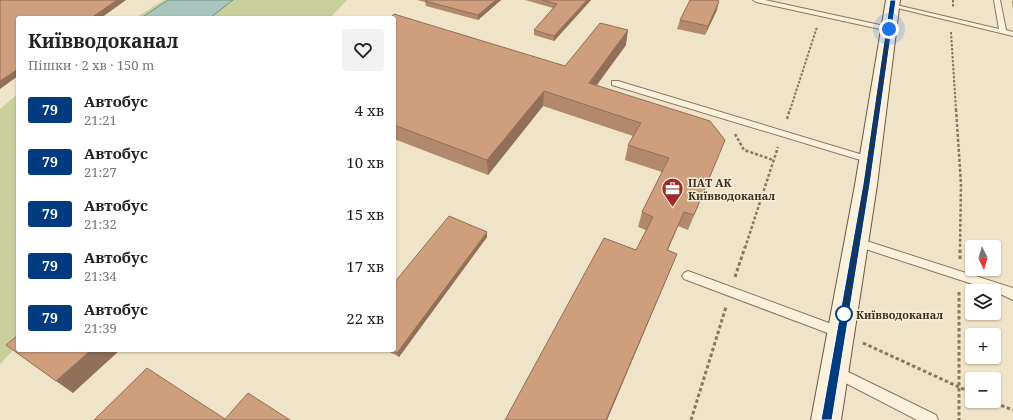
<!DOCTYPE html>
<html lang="uk">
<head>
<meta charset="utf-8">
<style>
  :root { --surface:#fff; --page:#f2f2f2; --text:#222; --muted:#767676 }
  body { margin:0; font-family:"Noto Serif",serif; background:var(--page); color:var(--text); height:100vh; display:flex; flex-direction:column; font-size:15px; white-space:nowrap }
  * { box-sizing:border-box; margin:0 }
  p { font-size:13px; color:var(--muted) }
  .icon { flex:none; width:22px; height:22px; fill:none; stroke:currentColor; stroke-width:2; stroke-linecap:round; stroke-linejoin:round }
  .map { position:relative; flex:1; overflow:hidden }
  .panel { position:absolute; left:16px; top:16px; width:380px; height:336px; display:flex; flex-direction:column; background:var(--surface); border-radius:4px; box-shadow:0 1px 3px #0004 }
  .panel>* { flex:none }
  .badge { padding:0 8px; border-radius:3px; font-size:14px; line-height:26px }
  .needle { width:26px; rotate:175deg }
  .fabs { position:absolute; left:965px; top:240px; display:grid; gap:8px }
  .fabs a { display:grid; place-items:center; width:36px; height:36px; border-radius:4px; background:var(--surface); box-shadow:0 1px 3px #0004; font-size:20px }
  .you { position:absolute; width:20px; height:20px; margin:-10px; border:3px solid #fff; border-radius:50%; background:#1a73e8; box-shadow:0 0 0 6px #1a73e833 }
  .map>.badge { position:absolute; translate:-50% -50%; box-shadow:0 0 0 2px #fff }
  .round { display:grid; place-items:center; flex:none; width:42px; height:42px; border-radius:4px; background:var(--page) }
  .summary { display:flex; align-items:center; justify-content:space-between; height:68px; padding:0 12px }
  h1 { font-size:19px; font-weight:700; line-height:30px }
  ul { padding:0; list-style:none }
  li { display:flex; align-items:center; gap:12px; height:52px; padding:0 12px }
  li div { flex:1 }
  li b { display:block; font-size:15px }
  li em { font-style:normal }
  li .badge { min-width:44px; font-weight:700; text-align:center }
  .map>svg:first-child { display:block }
  .green { fill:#c9cf9b }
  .water { fill:#a9c4bc; stroke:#6f938a }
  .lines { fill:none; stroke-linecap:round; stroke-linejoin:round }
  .lane-casing { stroke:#8d765c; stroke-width:2 }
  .secondary-casing { stroke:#6f573f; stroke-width:2 }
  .path-far2 { stroke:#8d765c; stroke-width:2; stroke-dasharray:2.5 1.5; stroke-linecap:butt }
  .path-far1 { stroke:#8d765c; stroke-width:2.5; stroke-dasharray:3 2; stroke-linecap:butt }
  .path { stroke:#8d765c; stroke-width:3; stroke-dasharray:3.5 2.5; stroke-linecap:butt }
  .lane { fill:#faf1dc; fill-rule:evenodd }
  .secondary { fill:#faf1dc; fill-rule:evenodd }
  .wall { fill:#b2896c }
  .shaded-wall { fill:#916f58 }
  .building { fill:#cf9f7d; stroke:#916f58 }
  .line { fill:#003b80; stroke:#fff }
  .walk { stroke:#3d2e20; stroke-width:4; stroke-dasharray:0 7.2 }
  .stop-dot { fill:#fff; stroke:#003b80; stroke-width:2 }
  .labels { text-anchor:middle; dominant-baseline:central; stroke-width:3; stroke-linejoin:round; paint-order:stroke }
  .poi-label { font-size:11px; font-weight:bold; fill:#3d2e20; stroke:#f7eed8; text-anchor:start }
  .stop-label { font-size:11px; font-weight:bold; fill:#3d2e20; stroke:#f7eed8; text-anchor:start }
</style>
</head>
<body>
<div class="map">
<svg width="1013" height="420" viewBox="0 0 1013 420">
  <rect width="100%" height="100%" fill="#f0e4c8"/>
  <g class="green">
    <path d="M164 0H347L330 18H135Z"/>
    <path d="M18 94V345L0 364V109Z"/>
  </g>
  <path class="water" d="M168 0H233L210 18H141Z"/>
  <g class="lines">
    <defs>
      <g id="lane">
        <path d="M753 0H765L889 27 893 29 889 31 756 2Z"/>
        <path d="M994 0H1000L1006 30 1013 32V36L889 6 892 4 999 29Z"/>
        <path d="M612 81H618L873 158 875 160 870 163 867 162 612 85Z"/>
        <path d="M857 238 1013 288V300L994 291 853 245 852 242 853 239Z"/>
        <path d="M688 271 845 329 847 333 845 337 841 338 684 279 682 276 684 273Z"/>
        <path d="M836 366 936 415 938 420H917L832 376 830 372 832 368Z"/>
      </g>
      <path id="secondary" d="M886 0H900L877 185 841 420H811L855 185Z"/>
    </defs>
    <use href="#lane" class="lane-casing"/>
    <use href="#secondary" class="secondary-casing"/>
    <g class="path-far2">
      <path d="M953 0V7"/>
      <path d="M951 32 956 110"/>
      <path d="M790 110 817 27"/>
    </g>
    <g class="path-far1">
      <path d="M956 109 961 184 960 248"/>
      <path d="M787 119 790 109"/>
      <path d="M735 134 744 150 773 160"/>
      <path d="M745 248 778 147"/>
    </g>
    <g class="path">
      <path d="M960 259V247"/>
      <path d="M735 277 745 247"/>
      <path d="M959 292V420"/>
      <path d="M863 343 972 393"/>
      <path d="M990 401 1013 410"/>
      <path d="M691 420 726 307"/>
    </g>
    <use href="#lane" class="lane"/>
    <use href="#secondary" class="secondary"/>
  </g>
  <g class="wall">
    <path d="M417 0H501L478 20 426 6 425 2Z"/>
    <path d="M525 0H591L554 41 534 35V30L553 8Z"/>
    <path d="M1013 0V9L1012 2Z"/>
    <path d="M717 10 705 35 677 29 680 20Z"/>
    <path d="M394 18 565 66 626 45 597 85 725 140 688 230 678 226 668 250 677 254 607 420H505L636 250 646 230 638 227 642 212 662 172 625 160 628 145 633 136 543 106 488 175 394 139Z"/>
    <path d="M487 232V237L399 357 386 350H394Z"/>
  </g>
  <g class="shaded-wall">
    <path d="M117 0H126L101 18H91Z"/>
    <path d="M496 0H501L478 20V15Z"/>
    <path d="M587 0H591L554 41V36Z"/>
    <path d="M719 1 717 10 705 35 708 26Z"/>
    <path d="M628 30 626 45 587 98 589 83Z"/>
    <path d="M18 69V76L0 89V81Z"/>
    <path d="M544 91 543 106 488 175 487 160Z"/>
    <path d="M684 212 678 226 661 264 667 250Z"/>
    <path d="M487 232V237L399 357 397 353Z"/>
    <path d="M677 254 607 420H606Z"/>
    <path d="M91 350H120L73 393 56 381Z"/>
  </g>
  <g class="building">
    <path d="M0 0H117L91 18H18V69L0 81Z"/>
    <path d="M427 0H496L478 15 425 1Z"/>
    <path d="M542 0H587L554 36 534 30 557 4Z"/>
    <path d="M690 0H716L719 1 708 26 680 20Z"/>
    <path d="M394 14 565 66 600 23 628 30 589 83 710 121 725 140 694 215 684 212 667 250 677 254 606 420H505L604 238 636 250 653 217 642 212 669 158 628 145 641 123 544 91 487 160 394 125V18H390Z"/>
    <path d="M449 216 487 232 397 353 392 350H394V283Z"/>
    <path d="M18 335V350H91L56 381 6 345Z"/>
    <path d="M147 368 225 419 248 393 290 420H94Z"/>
  </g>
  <path class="line" d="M890 0H896L870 184 832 420H821L863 184Z"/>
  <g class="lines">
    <path class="walk" d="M844 314V318L866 184 889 29"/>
  </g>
  <defs>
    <symbol id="office-pin" viewBox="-11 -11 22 30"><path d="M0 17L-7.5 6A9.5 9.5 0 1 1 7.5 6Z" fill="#9e2a2b" stroke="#f7eed8"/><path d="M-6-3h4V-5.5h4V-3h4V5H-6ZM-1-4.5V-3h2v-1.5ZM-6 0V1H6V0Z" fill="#fff"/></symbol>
  </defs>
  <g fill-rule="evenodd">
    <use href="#office-pin" x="660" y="176" width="25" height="34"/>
  </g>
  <circle class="stop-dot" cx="844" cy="314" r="8"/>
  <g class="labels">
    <g class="poi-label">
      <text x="688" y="182">ПАТ АК<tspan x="688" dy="13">Київводоканал</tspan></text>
    </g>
    <g class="stop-label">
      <text x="856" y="314">Київводоканал</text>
    </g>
  </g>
</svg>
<div class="fabs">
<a><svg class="needle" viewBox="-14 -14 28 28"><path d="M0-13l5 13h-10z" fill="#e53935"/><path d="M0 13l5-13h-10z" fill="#767676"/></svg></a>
<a><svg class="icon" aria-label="layers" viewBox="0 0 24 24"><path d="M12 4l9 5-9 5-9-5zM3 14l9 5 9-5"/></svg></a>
<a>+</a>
<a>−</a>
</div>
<div class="you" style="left:889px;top:29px"></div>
<section class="panel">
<div class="summary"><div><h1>Київводоканал</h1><p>Пішки · 2 хв · 150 m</p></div><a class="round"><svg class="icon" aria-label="heart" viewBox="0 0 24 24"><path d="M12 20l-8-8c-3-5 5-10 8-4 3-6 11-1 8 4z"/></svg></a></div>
<ul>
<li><span class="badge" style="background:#003b80;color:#fff">79</span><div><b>Автобус</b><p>21:21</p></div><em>4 хв</em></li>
<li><span class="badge" style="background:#003b80;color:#fff">79</span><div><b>Автобус</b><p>21:27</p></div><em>10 хв</em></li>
<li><span class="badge" style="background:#003b80;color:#fff">79</span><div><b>Автобус</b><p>21:32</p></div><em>15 хв</em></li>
<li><span class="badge" style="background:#003b80;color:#fff">79</span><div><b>Автобус</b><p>21:34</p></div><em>17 хв</em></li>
<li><span class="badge" style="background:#003b80;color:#fff">79</span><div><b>Автобус</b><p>21:39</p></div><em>22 хв</em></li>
</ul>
</section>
</div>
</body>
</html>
